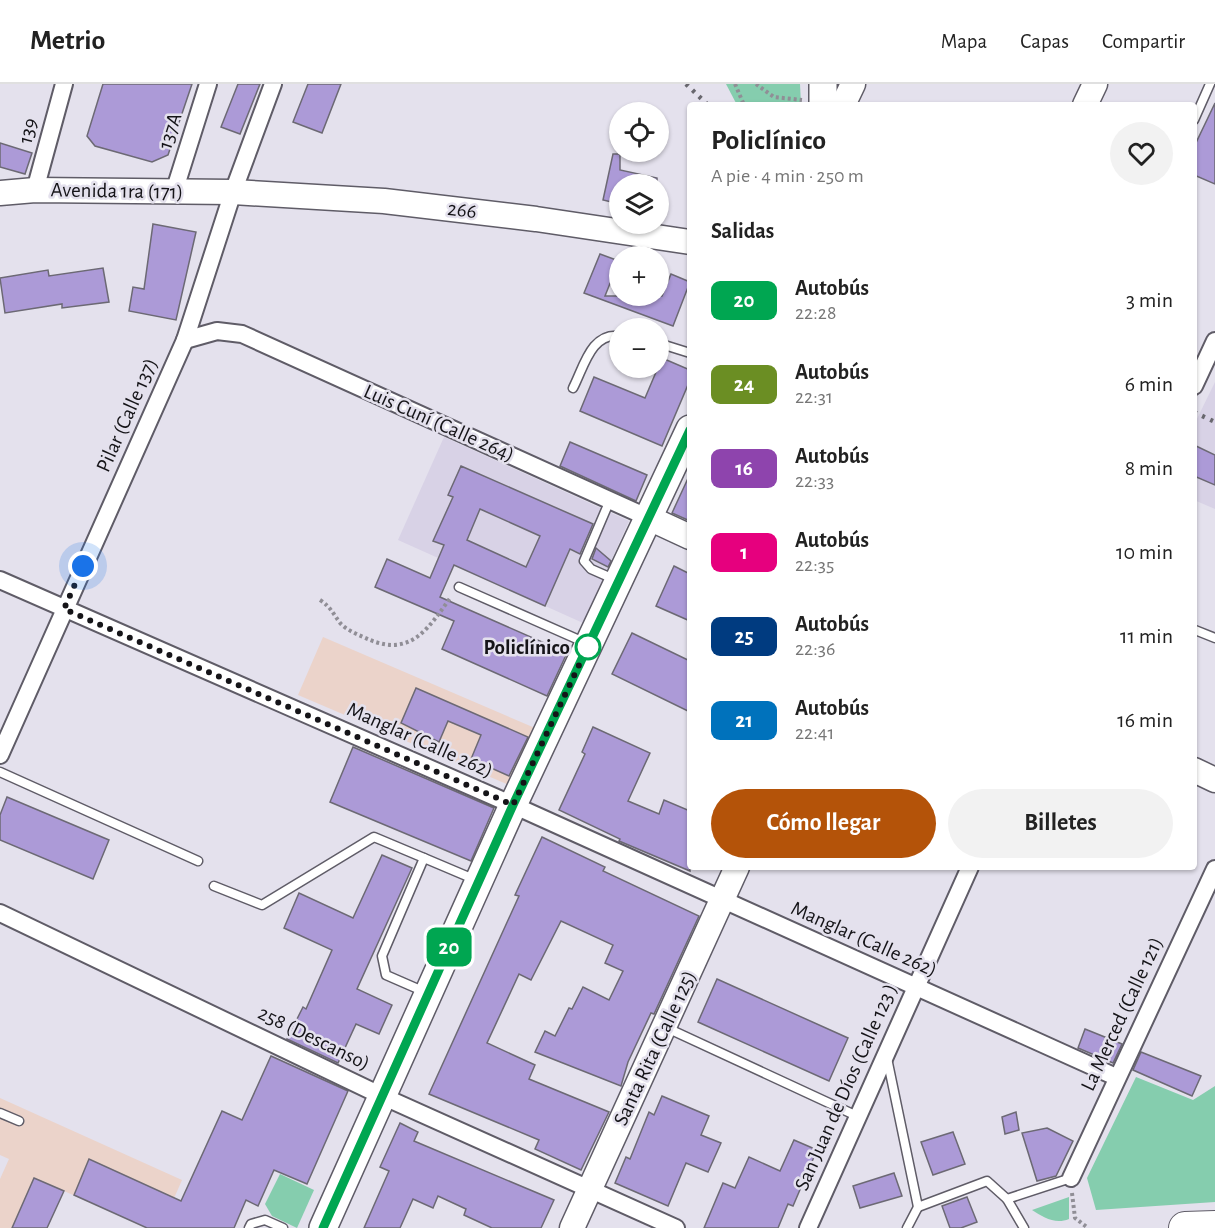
<!DOCTYPE html>
<html lang="es">
<head>
<meta charset="utf-8">
<style>
  :root { --surface:#fff; --page:#f2f2f2; --text:#222; --muted:#767676; --line:#e0e0e0; --accent:#b45309 }
  body { margin:0; font-family:"Alegreya Sans",sans-serif; background:var(--page); color:var(--text); height:100vh; display:flex; flex-direction:column; font-size:22px; white-space:nowrap }
  * { box-sizing:border-box; margin:0 }
  p { font-size:20px; color:var(--muted) }
  .icon { flex:none; width:33px; height:33px; fill:none; stroke:currentColor; stroke-width:2; stroke-linecap:round; stroke-linejoin:round }
  .map { position:relative; flex:1; overflow:hidden }
  .drawer { position:absolute; left:687px; top:18px; width:510px; height:768px; display:flex; flex-direction:column; background:var(--surface); border-radius:6px; box-shadow:0 2px 4px #0004 }
  .drawer>* { flex:none }
  .badge { padding:0 12px; border-radius:9px; font-size:21px; line-height:39px }
  .tools { position:absolute; left:609px; top:18px; display:grid; gap:12px }
  .tools a { display:grid; place-items:center; width:60px; height:60px; border-radius:50%; background:var(--surface); box-shadow:0 2px 4px #0004; font-size:30px }
  .you { position:absolute; width:30px; height:30px; margin:-15px; border:4px solid #fff; border-radius:50%; background:#1a73e8; box-shadow:0 0 0 9px #1a73e833 }
  .map>.badge { position:absolute; translate:-50% -50%; box-shadow:0 0 0 3px #fff }
  h2 { padding:0 24px; font-size:22px; line-height:54px }
  .round { display:grid; place-items:center; flex:none; width:63px; height:63px; border-radius:32px; background:var(--page) }
  .summary { display:flex; align-items:center; justify-content:space-between; height:102px; padding:0 24px }
  h1 { font-size:28px; font-weight:600; line-height:45px }
  .primary-button { display:flex; gap:12px; margin-top:auto; padding:12px 24px }
  .primary-button a { flex:1; height:69px; border-radius:36px; background:var(--accent); color:#fff; font-size:24px; font-weight:600; line-height:69px; text-align:center }
  .primary-button a+a { background:var(--page); color:var(--text) }
  ul { padding:0; list-style:none }
  li { display:flex; align-items:center; gap:18px; height:84px; padding:0 24px }
  li div { flex:1 }
  li b { display:block; font-size:22px }
  li em { font-style:normal }
  li .badge { min-width:66px; font-weight:700; text-align:center }
  header { display:flex; align-items:center; gap:36px; box-sizing:border-box; height:84px; padding:0 30px; background:var(--surface); border-bottom:2px solid var(--line) }
  header strong { font-size:28px }
  nav { display:flex; gap:33px; margin-inline-start:auto; font-size:21px }
  .map>svg:first-child { display:block }
  .built { fill:#d8d2e6 }
  .education { fill:#ebd3ca }
  .green { fill:#85cdae }
  .building { fill:#ac9ad7; stroke:#6c6974; stroke-width:1.5; fill-rule:evenodd }
  .lines { fill:none; stroke-linecap:round; stroke-linejoin:round }
  .lane-casing { stroke:#5f5c67; stroke-width:11 }
  .street-casing { stroke:#5f5c67; stroke-width:20 }
  .secondary-casing { stroke:#5f5c67; stroke-width:27 }
  .primary-casing { stroke:#5f5c67; stroke-width:30 }
  .highway-casing { stroke:#5f5c67; stroke-width:34 }
  .path { stroke:#908e96; stroke-width:4; stroke-dasharray:3 3; stroke-linecap:butt }
  .lane { stroke:#fff; stroke-width:8 }
  .street { stroke:#fff; stroke-width:16 }
  .secondary { stroke:#fff; stroke-width:24 }
  .primary { stroke:#fff; stroke-width:27 }
  .highway { stroke:#fff; stroke-width:32 }
  .rail { stroke:#68676e; stroke-width:4.5; stroke-dasharray:3 6; stroke-linecap:butt }
  .line-casing { stroke:#fff; stroke-width:14 }
  .line { stroke:#00a651; stroke-width:9 }
  .walk { stroke:#151418; stroke-width:6; stroke-dasharray:0 10.8 }
  .stop-dot { fill:#fff; stroke:#00a651; stroke-width:3 }
  .labels { text-anchor:middle; dominant-baseline:central; stroke-width:5; stroke-linejoin:round; paint-order:stroke }
  .street-label { font-size:21px; fill:#151418; stroke:#e4e1ed }
  .stop-label { font-size:21px; font-weight:bold; fill:#151418; stroke:#e4e1ed; text-anchor:end }
</style>
</head>
<body>
<header>
<strong>Metrio</strong>
<nav><a>Mapa</a><a>Capas</a><a>Compartir</a></nav>
</header>
<div class="map">
<svg width="1215" height="1144" viewBox="0 0 1215 1144">
  <rect width="100%" height="100%" fill="#e4e1ed"/>
  <g class="built">
    <path d="M1215 298V425L1194 416V341Z"/>
    <path d="M444 353 629 437 583 539 398 456Z"/>
  </g>
  <g class="education">
    <path d="M323 553 535 644 509 701 298 611Z"/>
    <path d="M0 1014 182 1096 161 1144H147L64 1107 47 1144H0V1095L9 1075 0 1071Z"/>
  </g>
  <g class="green">
    <path d="M726 0H800L801 21H737Z"/>
    <path d="M1136 993 1193 1016 1215 1002V1118L1096 1126 1087 1094Z"/>
    <path d="M280 1090 314 1106 297 1144 272 1132 265 1120Z"/>
    <path d="M1069 1113V1135C1055 1141 1043 1133 1032 1126Z"/>
  </g>
  <g class="building">
    <path d="M103 0H192L168 71 152 78 95 62 87 52Z"/>
    <path d="M238 0H260L240 50 221 43Z"/>
    <path d="M308 0H341L322 49 293 38Z"/>
    <path d="M1215 19V100L1194 91V63Z"/>
    <path d="M0 59 32 69 25 90 0 83Z"/>
    <path d="M613 70H620V86L657 94V100H620V120L603 116Z"/>
    <path d="M153 140 196 148 176 236 129 227 133 203 144 205Z"/>
    <path d="M600 170 619 177 605 212H662L671 190 690 198 673 242 584 209Z"/>
    <path d="M103 184 109 218 62 224V220L5 229 0 194 48 186 49 192Z"/>
    <path d="M662 274 690 286V296L662 362 580 327 594 293 645 314Z"/>
    <path d="M570 358 647 391 636 417 560 382Z"/>
    <path d="M1194 361 1215 371V401L1194 392Z"/>
    <path d="M461 382 593 440 580 470 570 465 545 522 454 481 440 513 567 569 547 612 442 565 454 537 375 503 387 475 430 494 444 461 433 457 453 413 448 411ZM480 425 540 452 526 483 467 456Z"/>
    <path d="M690 390V437L672 429Z"/>
    <path d="M596 464 611 477 608 483 592 475Z"/>
    <path d="M674 482 690 490V537L656 522Z"/>
    <path d="M632 549 690 577V628L612 590Z"/>
    <path d="M416 604 528 653 509 692 471 675 481 651 448 637 439 658 401 639Z"/>
    <path d="M593 643 650 669 628 717 659 730 664 716 690 727V787L619 757 620 755 559 726 585 670 582 668Z"/>
    <path d="M353 663 494 724 471 777 330 718Z"/>
    <path d="M7 713 109 756 93 795 0 756V731Z"/>
    <path d="M542 753 605 783 603 787 699 832 654 930 651 929 628 978 621 1002 535 968 545 947 555 952 569 924 572 925 583 903 609 916 623 887 605 879 613 861 561 837 531 896 519 890 487 959 535 981 529 995 609 1028 581 1086 535 1065 539 1056 429 1010 519 812 515 811Z"/>
    <path d="M382 771 412 784 357 905 392 921 379 950 356 940 338 979 287 955 303 923 306 925 332 866 284 844 299 809 353 834Z"/>
    <path d="M717 895 848 954 829 997 698 938Z"/>
    <path d="M1085 945 1122 960 1113 979 1078 964Z"/>
    <path d="M1141 968 1201 992 1192 1012 1133 986Z"/>
    <path d="M271 972 348 1007 307 1100 274 1086 258 1122 246 1116 234 1144H147L74 1111 89 1075 181 1117 222 1027 242 1036Z"/>
    <path d="M662 1012 709 1032 701 1051 721 1059 708 1088 686 1079 668 1122 615 1099 626 1073 630 1075 649 1028 654 1031Z"/>
    <path d="M1016 1028 1019 1046 1005 1050 1002 1033Z"/>
    <path d="M400 1039 418 1048 414 1057 554 1116 541 1144H492L464 1131 466 1125 438 1112 433 1124 413 1115 400 1144H364L389 1087 380 1083Z"/>
    <path d="M1047 1044 1073 1057 1056 1092 1037 1097 1022 1049Z"/>
    <path d="M953 1048 965 1080 933 1091 921 1058Z"/>
    <path d="M794 1056 817 1066 793 1122 788 1120 778 1144H704L723 1099 735 1104 749 1073 780 1087Z"/>
    <path d="M894 1089 902 1112 860 1124 853 1102Z"/>
    <path d="M34 1094 64 1107 47 1144H12Z"/>
    <path d="M967 1113 977 1138 961 1144H950L942 1122Z"/>
  </g>
  <g class="lines">
    <defs>
      <g id="lane">
        <path d="M1194 36 1210 0"/>
        <path d="M658 259 690 269"/>
        <path d="M573 304C584 283 591 248 620 252"/>
        <path d="M610 416 584 477 591 485 616 496"/>
        <path d="M459 503 586 559"/>
        <path d="M1195 546 1215 554"/>
        <path d="M0 688 198 777"/>
        <path d="M214 802 262 821 374 753 424 774"/>
        <path d="M425 908 386 891 382 872 424 774 476 796"/>
        <path d="M667 944 857 1032"/>
        <path d="M887 974 918 1123 907 1144"/>
        <path d="M0 1029 19 1037"/>
        <path d="M918 1123 987 1097 1007 1115"/>
        <path d="M249 1144 251 1140 265 1136 283 1144"/>
        <path d="M1024 1144 1007 1115 1071 1094"/>
      </g>
      <g id="street">
        <path d="M35 106 64 0"/>
        <path d="M174 108 208 0"/>
        <path d="M185 256 217 247 242 250 649 434"/>
        <path d="M1194 302 1215 257"/>
        <path d="M0 496 513 721 1116 993"/>
        <path d="M0 671 185 256 233 108 273 0"/>
        <path d="M0 829 382 1012 676 1144"/>
        <path d="M1071 1094 1215 785"/>
        <path d="M808 1144 970 783"/>
      </g>
      <g id="secondary">
        <path d="M843 21 853 0"/>
        <path d="M1085 21 1095 0"/>
        <path d="M0 109 35 106 233 108 384 117 536 135 690 158"/>
        <path d="M649 434 690 453"/>
        <path d="M1194 686 1215 696"/>
        <path d="M572 1144 737 783"/>
      </g>
      <g id="primary">
        <path d="M823 0V21"/>
        <path d="M323 1144 513 721 690 345"/>
      </g>
      <path id="highway" d="M1185 1144 1215 1143"/>
    </defs>
    <use href="#lane" class="lane-casing"/>
    <use href="#street" class="street-casing"/>
    <use href="#secondary" class="secondary-casing"/>
    <use href="#primary" class="primary-casing"/>
    <use href="#highway" class="highway-casing"/>
    <g class="path">
      <path d="M735 0 744 21"/>
      <path d="M756 0 774 13 802 16"/>
      <path d="M320 516C331 523 333 530 341 540 348 547 361 552 370 556 412 573 429 543 451 513"/>
      <path d="M1072 1109 1075 1134 1088 1144"/>
    </g>
    <use href="#lane" class="lane"/>
    <use href="#street" class="street"/>
    <use href="#secondary" class="secondary"/>
    <use href="#primary" class="primary"/>
    <use href="#highway" class="highway"/>
    <g class="rail">
      <path d="M686 0 708 21"/>
      <path d="M1194 328 1215 338"/>
    </g>
  </g>
  <g class="lines">
    <defs>
      <path id="line" d="M323 1144 513 721 690 346"/>
    </defs>
    <use href="#line" class="line-casing"/>
    <use href="#line" class="line"/>
    <path class="walk" d="M83 482 64 525 513 721 589 560 588 563"/>
  </g>
  <circle class="stop-dot" cx="588" cy="563" r="12"/>
  <g class="labels">
    <g class="street-label">
      <text transform="translate(28 47) rotate(-75)">139</text>
      <text transform="translate(170 47) rotate(-72)">137A</text>
      <text transform="translate(117 107) rotate(1)">Avenida 1ra (171)</text>
      <text transform="translate(462 126) rotate(7)">266</text>
      <text transform="translate(127 331) rotate(-66)">Pilar (Calle 137)</text>
      <text transform="translate(439 339) rotate(24)">Luis Cuní (Calle 264)</text>
      <text transform="translate(420 656) rotate(24)">Manglar (Calle 262)</text>
      <text transform="translate(864 855) rotate(24)">Manglar (Calle 262)</text>
      <text transform="translate(1122 930) rotate(-65)">La Merced (Calle 121)</text>
      <text transform="translate(314 954) rotate(26)">258 (Descanso)</text>
      <text transform="translate(655 964) rotate(-65)">Santa Rita (Calle 125)</text>
      <text transform="translate(846 1003) rotate(-66)">San Juan de Díos (Calle 123 )</text>
    </g>
    <g class="stop-label">
      <text x="570" y="563">Policlínico</text>
    </g>
  </g>
</svg>
<div class="tools">
<a><svg class="icon" aria-label="locate" viewBox="0 0 24 24"><circle cx="12" cy="12" r="6"/><path d="M12 2v4M12 18v4M2 12h4M18 12h4"/></svg></a>
<a><svg class="icon" aria-label="layers" viewBox="0 0 24 24"><path d="M12 4l9 5-9 5-9-5zM3 14l9 5 9-5"/></svg></a>
<a>+</a>
<a>−</a>
</div>
<div class="you" style="left:83px;top:482px"></div>
<b class="badge" style="left:449px;top:863px;background:#00a651;color:#fff">20</b>
<section class="drawer">
<div class="summary"><div><h1>Policlínico</h1><p>A pie · 4 min · 250 m</p></div><a class="round"><svg class="icon" aria-label="heart" viewBox="0 0 24 24"><path d="M12 20l-8-8c-3-5 5-10 8-4 3-6 11-1 8 4z"/></svg></a></div>
<h2>Salidas</h2>
<ul>
<li><span class="badge" style="background:#00a651;color:#fff">20</span><div><b>Autobús</b><p>22:28</p></div><em>3 min</em></li>
<li><span class="badge" style="background:#6b8e23;color:#fff">24</span><div><b>Autobús</b><p>22:31</p></div><em>6 min</em></li>
<li><span class="badge" style="background:#8e44ad;color:#fff">16</span><div><b>Autobús</b><p>22:33</p></div><em>8 min</em></li>
<li><span class="badge" style="background:#e6007e;color:#fff">1</span><div><b>Autobús</b><p>22:35</p></div><em>10 min</em></li>
<li><span class="badge" style="background:#003b80;color:#fff">25</span><div><b>Autobús</b><p>22:36</p></div><em>11 min</em></li>
<li><span class="badge" style="background:#0072bc;color:#fff">21</span><div><b>Autobús</b><p>22:41</p></div><em>16 min</em></li>
</ul>
<div class="primary-button"><a>Cómo llegar</a><a>Billetes</a></div>
</section>
</div>
</body>
</html>
